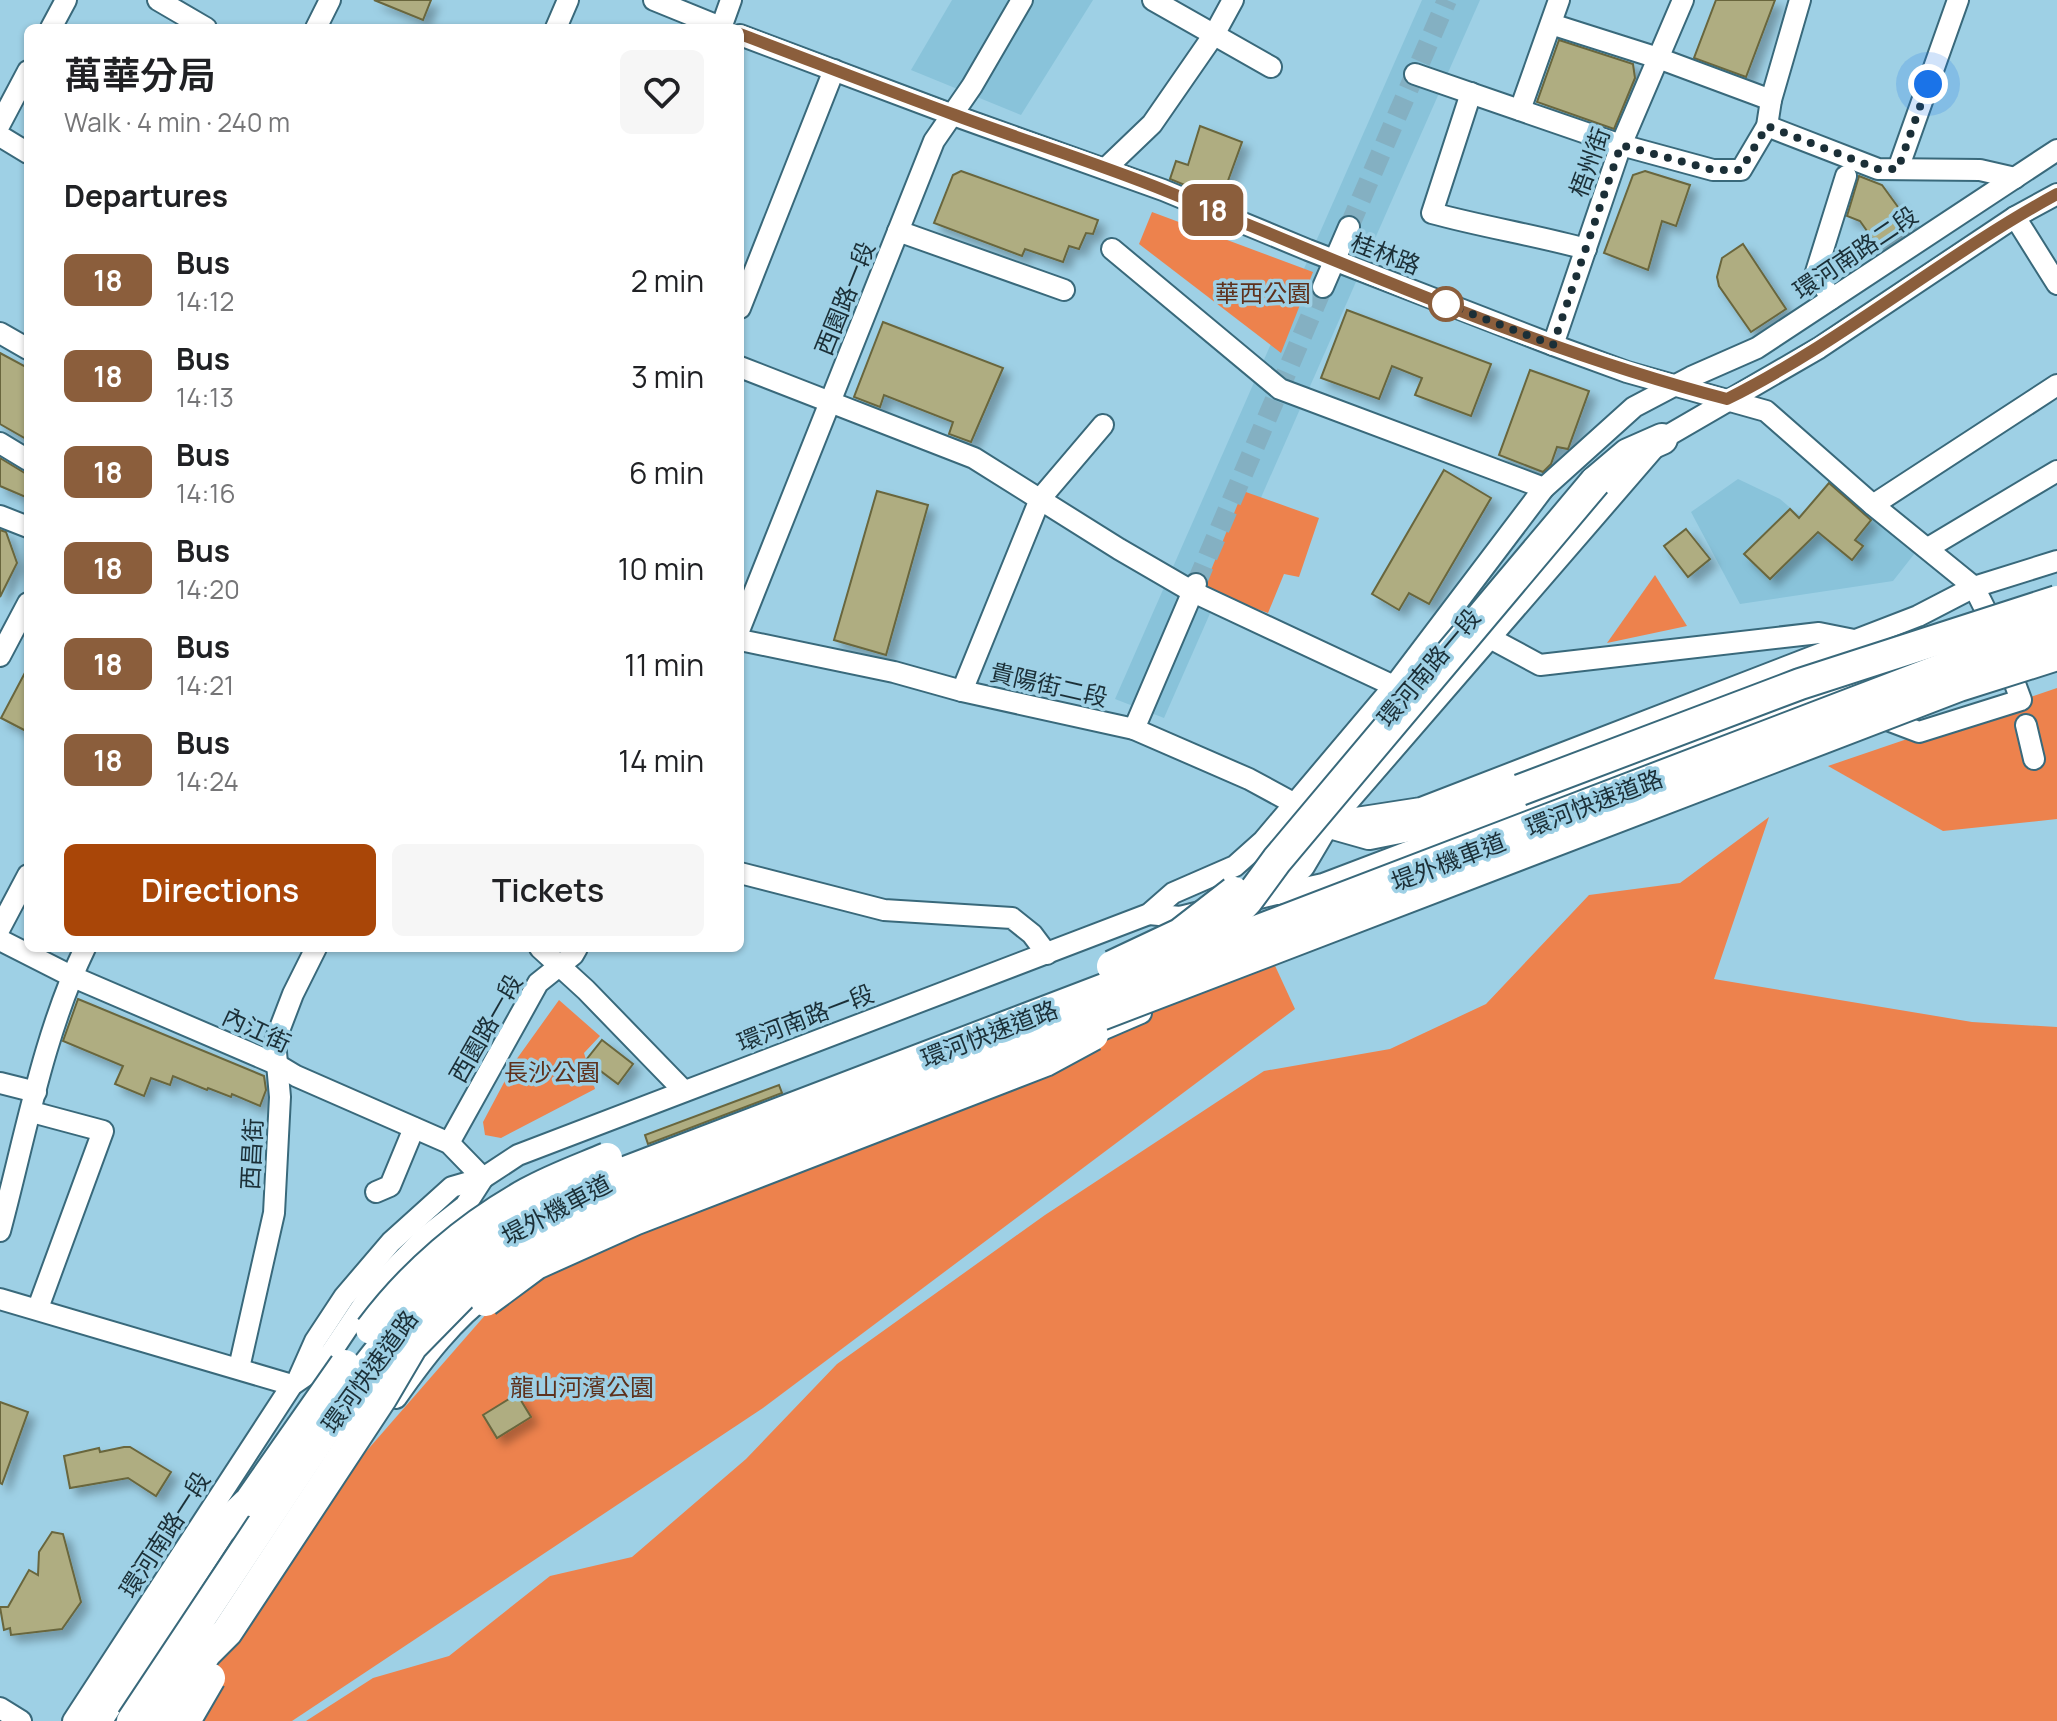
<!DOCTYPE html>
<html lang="en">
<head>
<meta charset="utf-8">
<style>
  :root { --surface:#fff; --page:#f6f6f6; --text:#202124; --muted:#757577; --accent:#a94608 }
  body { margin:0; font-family:Manrope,"Noto Sans TC",sans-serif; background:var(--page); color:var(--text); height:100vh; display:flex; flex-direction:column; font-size:30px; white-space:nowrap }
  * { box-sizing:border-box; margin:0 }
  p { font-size:26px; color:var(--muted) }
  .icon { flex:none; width:44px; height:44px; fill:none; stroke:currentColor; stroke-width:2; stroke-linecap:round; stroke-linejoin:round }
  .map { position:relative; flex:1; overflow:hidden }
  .details { position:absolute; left:24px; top:24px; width:720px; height:928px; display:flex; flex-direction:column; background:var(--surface); border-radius:12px; box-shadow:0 2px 6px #0004 }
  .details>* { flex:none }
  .badge { padding:0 16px; border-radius:12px; font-size:28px; line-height:52px }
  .you { position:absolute; width:40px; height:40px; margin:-20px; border:6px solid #fff; border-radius:50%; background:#1a73e8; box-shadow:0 0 0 12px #1a73e833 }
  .map>.badge { position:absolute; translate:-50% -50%; box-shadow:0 0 0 4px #fff }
  h2 { padding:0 40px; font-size:30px; line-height:72px }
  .round { display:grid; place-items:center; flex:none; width:84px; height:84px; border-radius:12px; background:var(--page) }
  .summary { display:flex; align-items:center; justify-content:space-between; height:136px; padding:0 40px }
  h1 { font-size:38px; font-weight:600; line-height:60px }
  .action { display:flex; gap:16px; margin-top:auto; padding:16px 40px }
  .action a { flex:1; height:92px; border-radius:12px; background:var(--accent); color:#fff; font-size:32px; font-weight:600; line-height:92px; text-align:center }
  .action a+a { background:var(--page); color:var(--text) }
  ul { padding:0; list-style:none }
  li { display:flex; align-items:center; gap:24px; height:96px; padding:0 40px }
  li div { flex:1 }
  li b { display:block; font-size:30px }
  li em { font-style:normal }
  li .badge { min-width:88px; font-weight:700; text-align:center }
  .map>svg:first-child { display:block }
  .built { fill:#89c3da }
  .green { fill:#ed824d }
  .building { fill:#afad81; stroke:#69663d; stroke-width:2; filter:url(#shadow) }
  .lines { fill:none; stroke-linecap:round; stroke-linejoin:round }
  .minor-tunnel { stroke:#84b0c2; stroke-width:20; stroke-dasharray:20 10; stroke-linecap:butt }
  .minor-casing { stroke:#39697b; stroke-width:24 }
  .highway-casing { stroke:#39697b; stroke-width:34 }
  .minor { stroke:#fff; stroke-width:20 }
  .highway { stroke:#fff; stroke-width:30 }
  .highway-bridge-casing { stroke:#39697b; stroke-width:34; stroke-linecap:butt }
  .highway-bridge { stroke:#fff; stroke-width:30 }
  .line-casing { stroke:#fff; stroke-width:18 }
  .line { stroke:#8b5e3c; stroke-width:12 }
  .walk { stroke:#1b2f37; stroke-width:8; stroke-dasharray:0 14.4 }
  .stop-dot { fill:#fff; stroke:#8b5e3c; stroke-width:4 }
  .labels { text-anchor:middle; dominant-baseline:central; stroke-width:7; stroke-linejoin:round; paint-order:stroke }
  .street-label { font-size:24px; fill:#1b2f37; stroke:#9ed0e5 }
  .park-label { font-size:24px; fill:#5e311c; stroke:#9ed0e5 }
</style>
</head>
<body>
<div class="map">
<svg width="2057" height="1721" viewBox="0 0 2057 1721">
  <defs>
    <filter id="shadow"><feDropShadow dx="7" dy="7" stdDeviation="4" flood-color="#0004"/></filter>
  </defs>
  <rect width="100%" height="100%" fill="#9ed0e5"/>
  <g class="built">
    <path d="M952 0H1093L1021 115 911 70Z"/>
    <path d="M1422 0H1480L1164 718 1115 699Z"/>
    <path d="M1738 479 1780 499 1801 517 1830 482 1915 553 1893 581 1740 604 1691 512Z"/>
  </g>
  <g class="green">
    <path d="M1152 212 1313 272 1281 353 1139 244Z"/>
    <path d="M1243 491 1319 518 1299 577 1284 574 1268 613 1203 590Z"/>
    <path d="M1655 575 1687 626 1607 643Z"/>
    <path d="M2057 688V819L1943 831 1828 766Z"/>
    <path d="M1769 817 1714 979 1972 1022 2057 1027V1721H306L373 1678 449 1656 550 1576 632 1557 746 1459 837 1364 1045 1215 1264 1071 1390 1049 1486 1004 1589 895 1680 883Z"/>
    <path d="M1271 957 1295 1009 763 1408 292 1721H150L239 1597 508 1289Z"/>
    <path d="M559 1000 600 1036 584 1053 595 1089 501 1138 485 1135 483 1122 516 1060Z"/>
  </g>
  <g class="building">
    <path d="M374 0H431L423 20Z"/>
    <path d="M1716 0H1775L1746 77 1694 58Z"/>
    <path d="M1559 40 1633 64 1635 78 1614 129 1537 102Z"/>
    <path d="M1200 126 1242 142 1221 200 1170 179 1176 161 1188 165Z"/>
    <path d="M961 171 1098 220 1093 234 1086 233 1079 249 1069 246 1063 262 1025 249 1022 256 934 223 953 175Z"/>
    <path d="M1645 171 1690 185 1676 226 1662 221 1648 270 1604 253 1633 175Z"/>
    <path d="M1859 176 1882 185 1911 225 1879 248 1860 221 1847 216Z"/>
    <path d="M1743 244 1786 309 1751 332 1719 286 1717 277 1722 258Z"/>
    <path d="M1347 310 1491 364 1471 416 1415 395 1422 378 1392 366 1379 399 1321 378Z"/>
    <path d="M883 322 1003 368 971 442 949 434 953 422 884 395 880 407 854 397Z"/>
    <path d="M0 353 28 368V440L0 424Z"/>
    <path d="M1530 370 1589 391 1568 449 1557 447 1551 464 1543 472 1499 455Z"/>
    <path d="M0 458 28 475V498L0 486Z"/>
    <path d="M1444 470 1491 498 1429 604 1409 593 1399 610 1372 594Z"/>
    <path d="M1829 483 1871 520 1855 540 1863 546 1852 560 1818 532 1770 579 1744 554 1790 509 1799 518Z"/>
    <path d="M877 491 928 505 886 655 834 640Z"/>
    <path d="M1686 529 1710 559 1688 577 1664 546Z"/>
    <path d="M0 530 6 532 17 563 0 597Z"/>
    <path d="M28 667V732L1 718Z"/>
    <path d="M78 999 264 1076 266 1090 260 1106 232 1094 231 1097 208 1088 207 1090 173 1076 170 1085 151 1078 144 1096 115 1084 123 1066 63 1041Z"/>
    <path d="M602 1040 633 1064 618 1084 586 1060Z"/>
    <path d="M779 1085 782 1093 648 1144 645 1135Z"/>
    <path d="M517 1394 531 1417 497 1438 483 1415Z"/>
    <path d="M0 1402 28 1412 2 1484 0 1483Z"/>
    <path d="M124 1447H130L171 1472 156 1496 128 1478 70 1488 64 1456 99 1448 100 1452Z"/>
    <path d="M52 1532 63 1534 81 1602 62 1629 11 1635 10 1628 4 1630 0 1607H8L29 1570 38 1575 39 1552Z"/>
  </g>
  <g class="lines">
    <g class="minor-tunnel">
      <path d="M1349 227 1447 0"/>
      <path d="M1196 584 1323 287"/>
    </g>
    <defs>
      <g id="minor">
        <path d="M158 0 206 28"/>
        <path d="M654 0 723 28"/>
        <path d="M1153 0 1271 67"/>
        <path d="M1551 24 1658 58 1771 100"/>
        <path d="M51 28 66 0"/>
        <path d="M316 28 330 0"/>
        <path d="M556 28 568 0"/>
        <path d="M721 28 731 0"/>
        <path d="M740 35 953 115 1163 190 1308 250 1553 345 1627 372 1766 411 1873 505 1974 587 1994 627 2021 700 1919 732 1890 721"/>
        <path d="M1415 74 1621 145 1713 170H1741L1767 126 1771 100 1800 0"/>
        <path d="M1471 93 1432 213C1483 227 1535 235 1586 249"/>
        <path d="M1520 110 1559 0"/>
        <path d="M0 124 28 71"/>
        <path d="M1767 126 1878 169 1980 170 2015 178"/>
        <path d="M0 136 28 153"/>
        <path d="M1105 169 1152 124 1215 33 1233 0"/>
        <path d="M1898 169 1958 0"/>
        <path d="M2015 217 2057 284"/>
        <path d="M898 231 1064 290"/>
        <path d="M1112 249 1280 389 1544 488"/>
        <path d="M1323 287 1349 227"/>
        <path d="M1831 299 1816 272 1846 176"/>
        <path d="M740 308 834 70"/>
        <path d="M0 333 28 349"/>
        <path d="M1553 345 1621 145 1683 0"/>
        <path d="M740 367 974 458 1119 549 1193 592 1394 686"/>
        <path d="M0 443 28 460"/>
        <path d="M1873 505 2057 385"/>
        <path d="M0 516 28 527"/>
        <path d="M1928 548 2057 471"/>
        <path d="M740 628 934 141 972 86 1022 0"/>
        <path d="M1488 637 1540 665 1819 633 1854 640"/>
        <path d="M740 640 894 672 962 691 1134 729 1249 779 1308 811"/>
        <path d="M0 656 28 603"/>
        <path d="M962 691 1040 499 1103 425"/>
        <path d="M2026 725 2034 759"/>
        <path d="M1134 729 1196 584"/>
        <path d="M1337 821 1421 808 1918 616 1974 587 2057 561"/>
        <path d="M740 873 884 910 1012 918 1032 934 1047 954"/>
        <path d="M1278 894 1323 884 1879 673"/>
        <path d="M1243 902 1276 894 1304 867 1330 823 1662 439 1819 348 2015 217 2057 194"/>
        <path d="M1149 914 1180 917 1204 911"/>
        <path d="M0 928 28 875"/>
        <path d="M0 940 71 976 276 1064 296 1076 449 1143 483 1178"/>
        <path d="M540 948 586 990 684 1091"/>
        <path d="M1083 1038 1141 1013"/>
        <path d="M0 1083 36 1092"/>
        <path d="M32 1112 103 1131 38 1308"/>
        <path d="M449 1143 538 983 573 955 577 948"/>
        <path d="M376 1192 390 1186 414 1128"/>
        <path d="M0 1231C25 1138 43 1035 85 948"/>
        <path d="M0 1299 292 1385"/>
        <path d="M239 1368 274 1213 280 1097 275 1041 293 994 316 948"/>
        <path d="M299 1377 315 1341 344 1297 391 1242 452 1187 483 1178 518 1155 1149 914 1173 893 1235 866 1263 841 1394 686 1544 488 1634 407 1691 377 1757 348 2057 150"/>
        <path d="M396 1398C424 1358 453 1320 492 1291"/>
        <path d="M0 1708 21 1721"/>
        <path d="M73 1721 292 1385 324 1363 373 1290 424 1238 465 1206 483 1178"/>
      </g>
      <g id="highway">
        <path d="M1595 482 1628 454 1662 439"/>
        <path d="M1330 823 1369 834 1439 820 1520 790"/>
        <path d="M96 1721 220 1530 250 1501"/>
      </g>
    </defs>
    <use href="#minor" class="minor-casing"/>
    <use href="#highway" class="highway-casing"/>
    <use href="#minor" class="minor"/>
    <use href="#highway" class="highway"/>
    <defs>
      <g id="highway-bridge">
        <path d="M1520 790 1800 684 2057 601"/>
        <path d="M1202 948 1247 901 1277 860 1595 482"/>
        <path d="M1112 966 1180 934 1234 892"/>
        <path d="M486 1301 536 1264 634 1220 1045 1061 1093 1035"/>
        <path d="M371 1329C412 1274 468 1226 528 1193 553 1179 581 1169 607 1158"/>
        <path d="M250 1501 345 1365"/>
        <path d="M132 1721 367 1367C407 1316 451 1263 508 1229 540 1211 574 1196 607 1179L1976 656 2057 628"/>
        <path d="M158 1721 206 1653 227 1632 382 1397 412 1346 465 1292 524 1246 618 1200 1959 686 2057 655"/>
        <path d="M185 1721 210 1678"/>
      </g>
    </defs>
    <use href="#highway-bridge" class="highway-bridge-casing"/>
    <use href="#highway-bridge" class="highway-bridge"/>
  </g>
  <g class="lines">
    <defs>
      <path id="line" d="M740 34C812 61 883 89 955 115 1025 141 1097 163 1166 191 1351 266 1534 349 1727 399 1843 341 1943 256 2057 194"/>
    </defs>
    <use href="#line" class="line-casing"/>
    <use href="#line" class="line"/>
    <path class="walk" d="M1446 304 1553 345 1621 145 1713 170H1741L1767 126 1878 169H1898L1928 84"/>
  </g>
  <circle class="stop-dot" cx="1446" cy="304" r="16"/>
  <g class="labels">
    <g class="street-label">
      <text transform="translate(1589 162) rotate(-70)">梧州街</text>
      <text transform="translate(1855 252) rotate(-34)">環河南路二段</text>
      <text transform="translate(1386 253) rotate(21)">桂林路</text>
      <text transform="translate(844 298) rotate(-68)">西園路一段</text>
      <text transform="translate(1428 667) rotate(-50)">環河南路一段</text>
      <text transform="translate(1049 684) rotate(13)">貴陽街二段</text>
      <text transform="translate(1594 802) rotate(-21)">環河快速道路</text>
      <text transform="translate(1448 861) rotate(-21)">堤外機車道</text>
      <text transform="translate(805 1017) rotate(-21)">環河南路一段</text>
      <text transform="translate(485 1028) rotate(-60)">西園路一段</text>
      <text transform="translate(257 1029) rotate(25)">內江街</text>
      <text transform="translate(989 1033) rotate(-21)">環河快速道路</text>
      <text transform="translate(251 1154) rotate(-87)">西昌街</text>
      <text transform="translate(556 1209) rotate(-28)">堤外機車道</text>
      <text transform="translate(369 1371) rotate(-54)">環河快速道路</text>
      <text transform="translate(164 1534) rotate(-57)">環河南路一段</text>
    </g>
    <g class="park-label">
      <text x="1263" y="292">華西公園</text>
      <text x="552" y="1071">長沙公園</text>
      <text x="582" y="1386">龍山河濱公園</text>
    </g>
  </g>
</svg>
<div class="you" style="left:1928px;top:84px"></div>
<b class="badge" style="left:1213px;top:210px;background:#8b5e3c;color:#fff">18</b>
<section class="details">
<div class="summary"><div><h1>萬華分局</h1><p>Walk · 4 min · 240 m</p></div><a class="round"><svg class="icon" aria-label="heart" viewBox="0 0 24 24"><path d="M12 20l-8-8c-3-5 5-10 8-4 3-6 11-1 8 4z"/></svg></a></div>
<h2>Departures</h2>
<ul>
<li><span class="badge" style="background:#8b5e3c;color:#fff">18</span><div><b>Bus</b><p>14:12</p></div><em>2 min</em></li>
<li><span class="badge" style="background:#8b5e3c;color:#fff">18</span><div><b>Bus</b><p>14:13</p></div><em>3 min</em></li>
<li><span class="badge" style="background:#8b5e3c;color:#fff">18</span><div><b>Bus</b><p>14:16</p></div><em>6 min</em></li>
<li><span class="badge" style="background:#8b5e3c;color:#fff">18</span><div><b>Bus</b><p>14:20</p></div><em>10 min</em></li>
<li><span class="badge" style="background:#8b5e3c;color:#fff">18</span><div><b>Bus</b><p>14:21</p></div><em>11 min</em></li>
<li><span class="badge" style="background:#8b5e3c;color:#fff">18</span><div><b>Bus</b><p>14:24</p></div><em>14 min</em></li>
</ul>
<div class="action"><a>Directions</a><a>Tickets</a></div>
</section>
</div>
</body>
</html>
